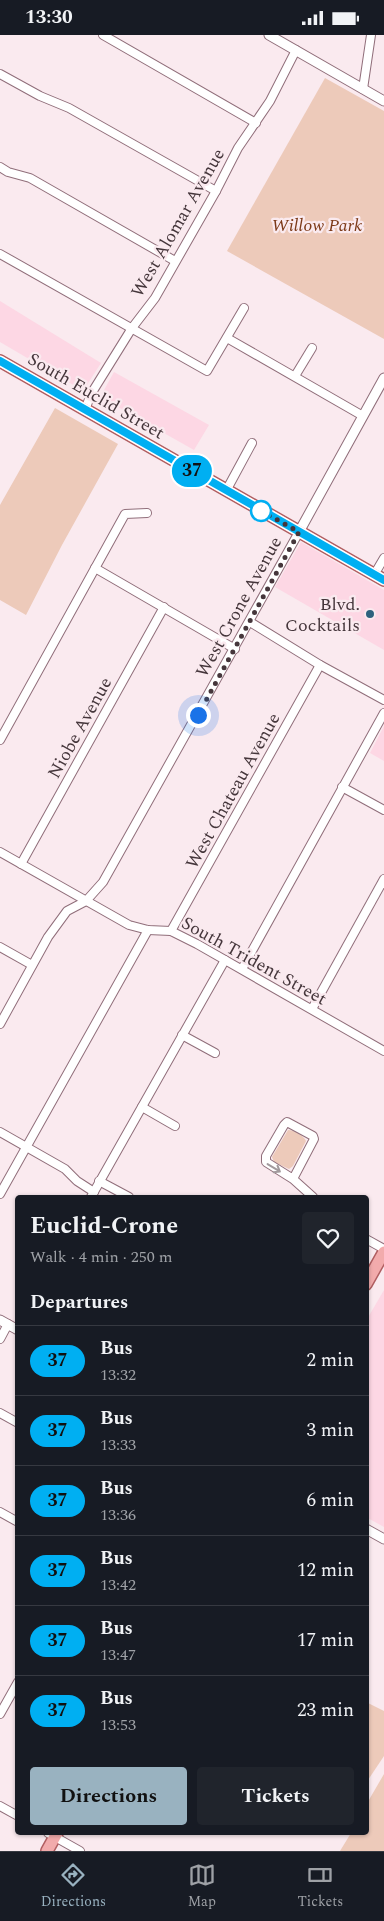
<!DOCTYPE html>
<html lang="en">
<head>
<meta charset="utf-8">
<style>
  :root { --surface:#171b24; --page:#20242c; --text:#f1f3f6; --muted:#9ea1a6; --line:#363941; --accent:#99b2c0 }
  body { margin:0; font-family:Spectral,serif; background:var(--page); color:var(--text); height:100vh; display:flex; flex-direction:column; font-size:19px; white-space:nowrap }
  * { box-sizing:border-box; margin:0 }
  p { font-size:16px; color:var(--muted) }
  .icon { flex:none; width:28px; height:28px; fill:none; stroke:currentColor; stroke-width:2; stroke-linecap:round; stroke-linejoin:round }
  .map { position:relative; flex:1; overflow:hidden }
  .sheet { position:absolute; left:15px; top:1160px; width:354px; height:640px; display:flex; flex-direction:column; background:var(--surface); border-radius:5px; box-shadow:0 1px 4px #0004 }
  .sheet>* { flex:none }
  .badge { padding:0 10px; border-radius:16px; font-size:18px; line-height:32px }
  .you { position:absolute; width:25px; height:25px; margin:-12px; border:4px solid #fff; border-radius:50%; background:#1a73e8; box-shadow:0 0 0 8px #1a73e833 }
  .map>.badge { position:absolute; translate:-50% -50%; box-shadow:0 0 0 2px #fff }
  h2 { padding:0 15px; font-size:19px; line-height:45px }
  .round { display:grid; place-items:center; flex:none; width:52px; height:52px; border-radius:5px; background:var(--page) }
  .head { display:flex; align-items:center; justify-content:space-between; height:85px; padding:0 15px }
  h1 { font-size:24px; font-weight:700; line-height:38px }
  .primary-button { display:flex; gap:10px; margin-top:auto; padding:10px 15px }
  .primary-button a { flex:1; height:58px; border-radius:5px; background:var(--accent); color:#111; font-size:20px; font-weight:700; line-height:58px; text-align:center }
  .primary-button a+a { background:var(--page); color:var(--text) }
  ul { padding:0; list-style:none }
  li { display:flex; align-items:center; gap:15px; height:70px; padding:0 15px; border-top:1px solid var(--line) }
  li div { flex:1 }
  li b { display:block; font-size:19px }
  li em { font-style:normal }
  li .badge { min-width:55px; font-weight:700; text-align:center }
  .status { display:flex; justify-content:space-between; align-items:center; height:35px; padding:0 25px; background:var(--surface); direction:ltr }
  .status svg { height:14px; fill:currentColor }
  .tabs { display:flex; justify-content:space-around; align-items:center; height:70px; border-top:1px solid var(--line); background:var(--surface); font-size:14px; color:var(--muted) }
  .tabs a { display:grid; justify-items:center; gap:2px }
  .tabs .active { color:var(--accent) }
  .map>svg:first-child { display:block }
  .built { fill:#fdd7e4 }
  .green { fill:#edcaba }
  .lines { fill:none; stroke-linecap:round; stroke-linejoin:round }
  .minor-casing { stroke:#906e7a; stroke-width:10 }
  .tertiary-casing { stroke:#906e7a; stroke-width:11 }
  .primary-casing { stroke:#b05e61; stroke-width:14 }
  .minor { stroke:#fff; stroke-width:8 }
  .tertiary { stroke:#fff; stroke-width:9 }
  .primary { stroke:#f2abac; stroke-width:11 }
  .oneway { stroke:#a29a9d }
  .line-casing { stroke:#fff; stroke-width:11 }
  .line { stroke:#00aff2; stroke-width:8 }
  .walk { stroke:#45363b; stroke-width:5; stroke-dasharray:0 9 }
  .stop-dot { fill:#fff; stroke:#00aff2; stroke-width:2.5 }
  .poi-dot { fill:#2e627e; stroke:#faeaef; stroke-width:2 }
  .labels { text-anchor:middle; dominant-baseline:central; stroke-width:4.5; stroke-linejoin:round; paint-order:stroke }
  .street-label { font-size:18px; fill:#45363b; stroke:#faeaef }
  .park-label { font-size:18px; font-style:italic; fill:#7d3a18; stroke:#faeaef }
  .poi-label { font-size:18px; fill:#45363b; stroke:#faeaef; text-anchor:end }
</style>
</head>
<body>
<div class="status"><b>13:30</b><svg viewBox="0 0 49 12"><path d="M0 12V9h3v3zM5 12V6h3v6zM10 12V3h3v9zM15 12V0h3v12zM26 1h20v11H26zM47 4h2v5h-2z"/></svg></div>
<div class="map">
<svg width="384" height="1816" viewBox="0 0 384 1816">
  <rect width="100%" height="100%" fill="#faeaef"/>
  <g class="built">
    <path d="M0 266 101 328 85 353 75 351 0 307Z"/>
    <path d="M114 337 209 390 194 415 109 367 104 363 103 357Z"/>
    <path d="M301 507 384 555V615L275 552Z"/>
    <path d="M384 691V726L370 718Z"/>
    <path d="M384 1255V1492L366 1482V1286Z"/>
  </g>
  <g class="green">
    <path d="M325 43 384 76V304L227 216Z"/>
    <path d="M55 373 118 409 62 510 26 580 0 565V470Z"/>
    <path d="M288 1095C294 1095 304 1101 306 1106L293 1131 289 1134 274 1127 272 1122Z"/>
    <path d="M366 1667 384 1676V1721L368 1745Z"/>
    <path d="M384 1739V1816H340L351 1798H366V1770Z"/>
  </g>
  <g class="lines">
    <defs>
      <g id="minor">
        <path d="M103 0 256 88"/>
        <path d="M0 39 40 61 69 73 216 156"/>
        <path d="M363 54 371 0"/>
        <path d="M0 132 8 137 30 143 175 226"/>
        <path d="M0 219 207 336 244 273"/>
        <path d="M227 303 363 381"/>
        <path d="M295 341 312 313"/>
        <path d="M85 375 91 359 132 293 155 263 216 156 238 113 270 66 296 15"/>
        <path d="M226 456 252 408"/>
        <path d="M95 533 235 614"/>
        <path d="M374 540 384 523"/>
        <path d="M250 587 320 630 384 665"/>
        <path d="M0 705 125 479 147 478"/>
        <path d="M342 752 384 775"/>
        <path d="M0 817 129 890 148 895 171 896 197 909 384 1016"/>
        <path d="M21 829 164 572"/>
        <path d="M171 896 320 630"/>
        <path d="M0 912 32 930"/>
        <path d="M242 934 384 678"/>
        <path d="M312 974 384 844"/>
        <path d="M0 989 48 902 67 876 86 866 103 847 299 497"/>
        <path d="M182 1000 215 1018"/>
        <path d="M142 1072 175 1091"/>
        <path d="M0 1097 65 1134 77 1146 94 1157"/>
        <path d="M293 1144 314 1104 313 1101 287 1087 284 1090 266 1121V1127L293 1144 313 1162"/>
        <path d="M99 1146 129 1162"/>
        <path d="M0 1159 148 895"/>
        <path d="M91 1162 225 925"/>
        <path d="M366 1204 384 1214"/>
        <path d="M0 1304 8 1289"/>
        <path d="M0 1378 18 1388"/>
        <path d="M0 1477 18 1487"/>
        <path d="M0 1679 18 1647"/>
        <path d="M0 1771 18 1781"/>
        <path d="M48 1798 80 1816"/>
      </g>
      <g id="tertiary">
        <path d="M269 0 384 66"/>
        <path d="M299 497 384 343"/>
        <path d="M0 1285 18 1295"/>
        <path d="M366 1494 384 1504"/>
      </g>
      <g id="primary">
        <path d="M0 326 384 545"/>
        <path d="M366 1249 384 1217"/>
        <path d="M47 1816 57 1798"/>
      </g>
    </defs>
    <use href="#minor" class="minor-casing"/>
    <use href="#tertiary" class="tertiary-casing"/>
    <use href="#primary" class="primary-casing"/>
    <use href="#minor" class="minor"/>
    <use href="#tertiary" class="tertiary"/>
    <use href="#primary" class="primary"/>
  </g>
  <defs><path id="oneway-shaft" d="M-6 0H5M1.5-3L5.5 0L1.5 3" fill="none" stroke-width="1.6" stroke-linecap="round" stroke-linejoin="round" transform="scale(1.25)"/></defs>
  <use class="oneway" href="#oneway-shaft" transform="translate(274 1133) rotate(31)"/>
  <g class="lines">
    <defs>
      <path id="line" d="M0 326 384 545"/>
    </defs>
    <use href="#line" class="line-casing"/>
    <use href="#line" class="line"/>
    <path class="walk" d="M198 680 299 497 258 474 261 476"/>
  </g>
  <circle class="stop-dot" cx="261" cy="476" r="10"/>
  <circle class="poi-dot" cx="370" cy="579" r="5"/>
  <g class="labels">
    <g class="street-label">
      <text transform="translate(178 188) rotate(-60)">West Alomar Avenue</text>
      <text transform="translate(96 361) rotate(30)">South Euclid Street</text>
      <text transform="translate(239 572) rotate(-61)">West Crone Avenue</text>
      <text transform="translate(80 693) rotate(-61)">Niobe Avenue</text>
      <text transform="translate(233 756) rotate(-61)">West Chateau Avenue</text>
      <text transform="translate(254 926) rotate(29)">South Trident Street</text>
    </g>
    <g class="park-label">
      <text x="317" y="190">Willow Park</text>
    </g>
    <g class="poi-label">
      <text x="360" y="569">Blvd.<tspan x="360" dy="21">Cocktails</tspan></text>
    </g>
  </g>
</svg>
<div class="you" style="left:198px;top:680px"></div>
<b class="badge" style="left:192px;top:436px;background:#00aff2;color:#111">37</b>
<section class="sheet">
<div class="head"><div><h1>Euclid-Crone</h1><p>Walk · 4 min · 250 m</p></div><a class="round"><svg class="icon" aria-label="heart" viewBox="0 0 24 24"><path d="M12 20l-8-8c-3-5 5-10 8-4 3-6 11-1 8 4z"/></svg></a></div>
<h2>Departures</h2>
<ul>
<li><span class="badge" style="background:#00aff2;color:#111">37</span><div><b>Bus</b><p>13:32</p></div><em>2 min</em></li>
<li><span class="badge" style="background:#00aff2;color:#111">37</span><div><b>Bus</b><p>13:33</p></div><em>3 min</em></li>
<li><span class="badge" style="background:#00aff2;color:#111">37</span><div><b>Bus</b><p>13:36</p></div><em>6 min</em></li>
<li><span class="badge" style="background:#00aff2;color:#111">37</span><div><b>Bus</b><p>13:42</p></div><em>12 min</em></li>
<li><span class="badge" style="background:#00aff2;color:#111">37</span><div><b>Bus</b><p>13:47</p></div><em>17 min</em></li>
<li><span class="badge" style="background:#00aff2;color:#111">37</span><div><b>Bus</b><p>13:53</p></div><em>23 min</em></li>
</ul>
<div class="primary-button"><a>Directions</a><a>Tickets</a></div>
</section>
</div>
<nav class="tabs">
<a class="active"><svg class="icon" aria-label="directions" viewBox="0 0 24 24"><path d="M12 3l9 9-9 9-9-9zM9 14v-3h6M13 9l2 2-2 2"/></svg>Directions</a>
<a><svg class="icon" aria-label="map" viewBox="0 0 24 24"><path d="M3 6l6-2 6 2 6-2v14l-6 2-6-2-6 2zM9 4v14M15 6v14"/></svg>Map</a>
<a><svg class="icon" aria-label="tickets" viewBox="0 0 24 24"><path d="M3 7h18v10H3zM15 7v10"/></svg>Tickets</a>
</nav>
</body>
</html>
